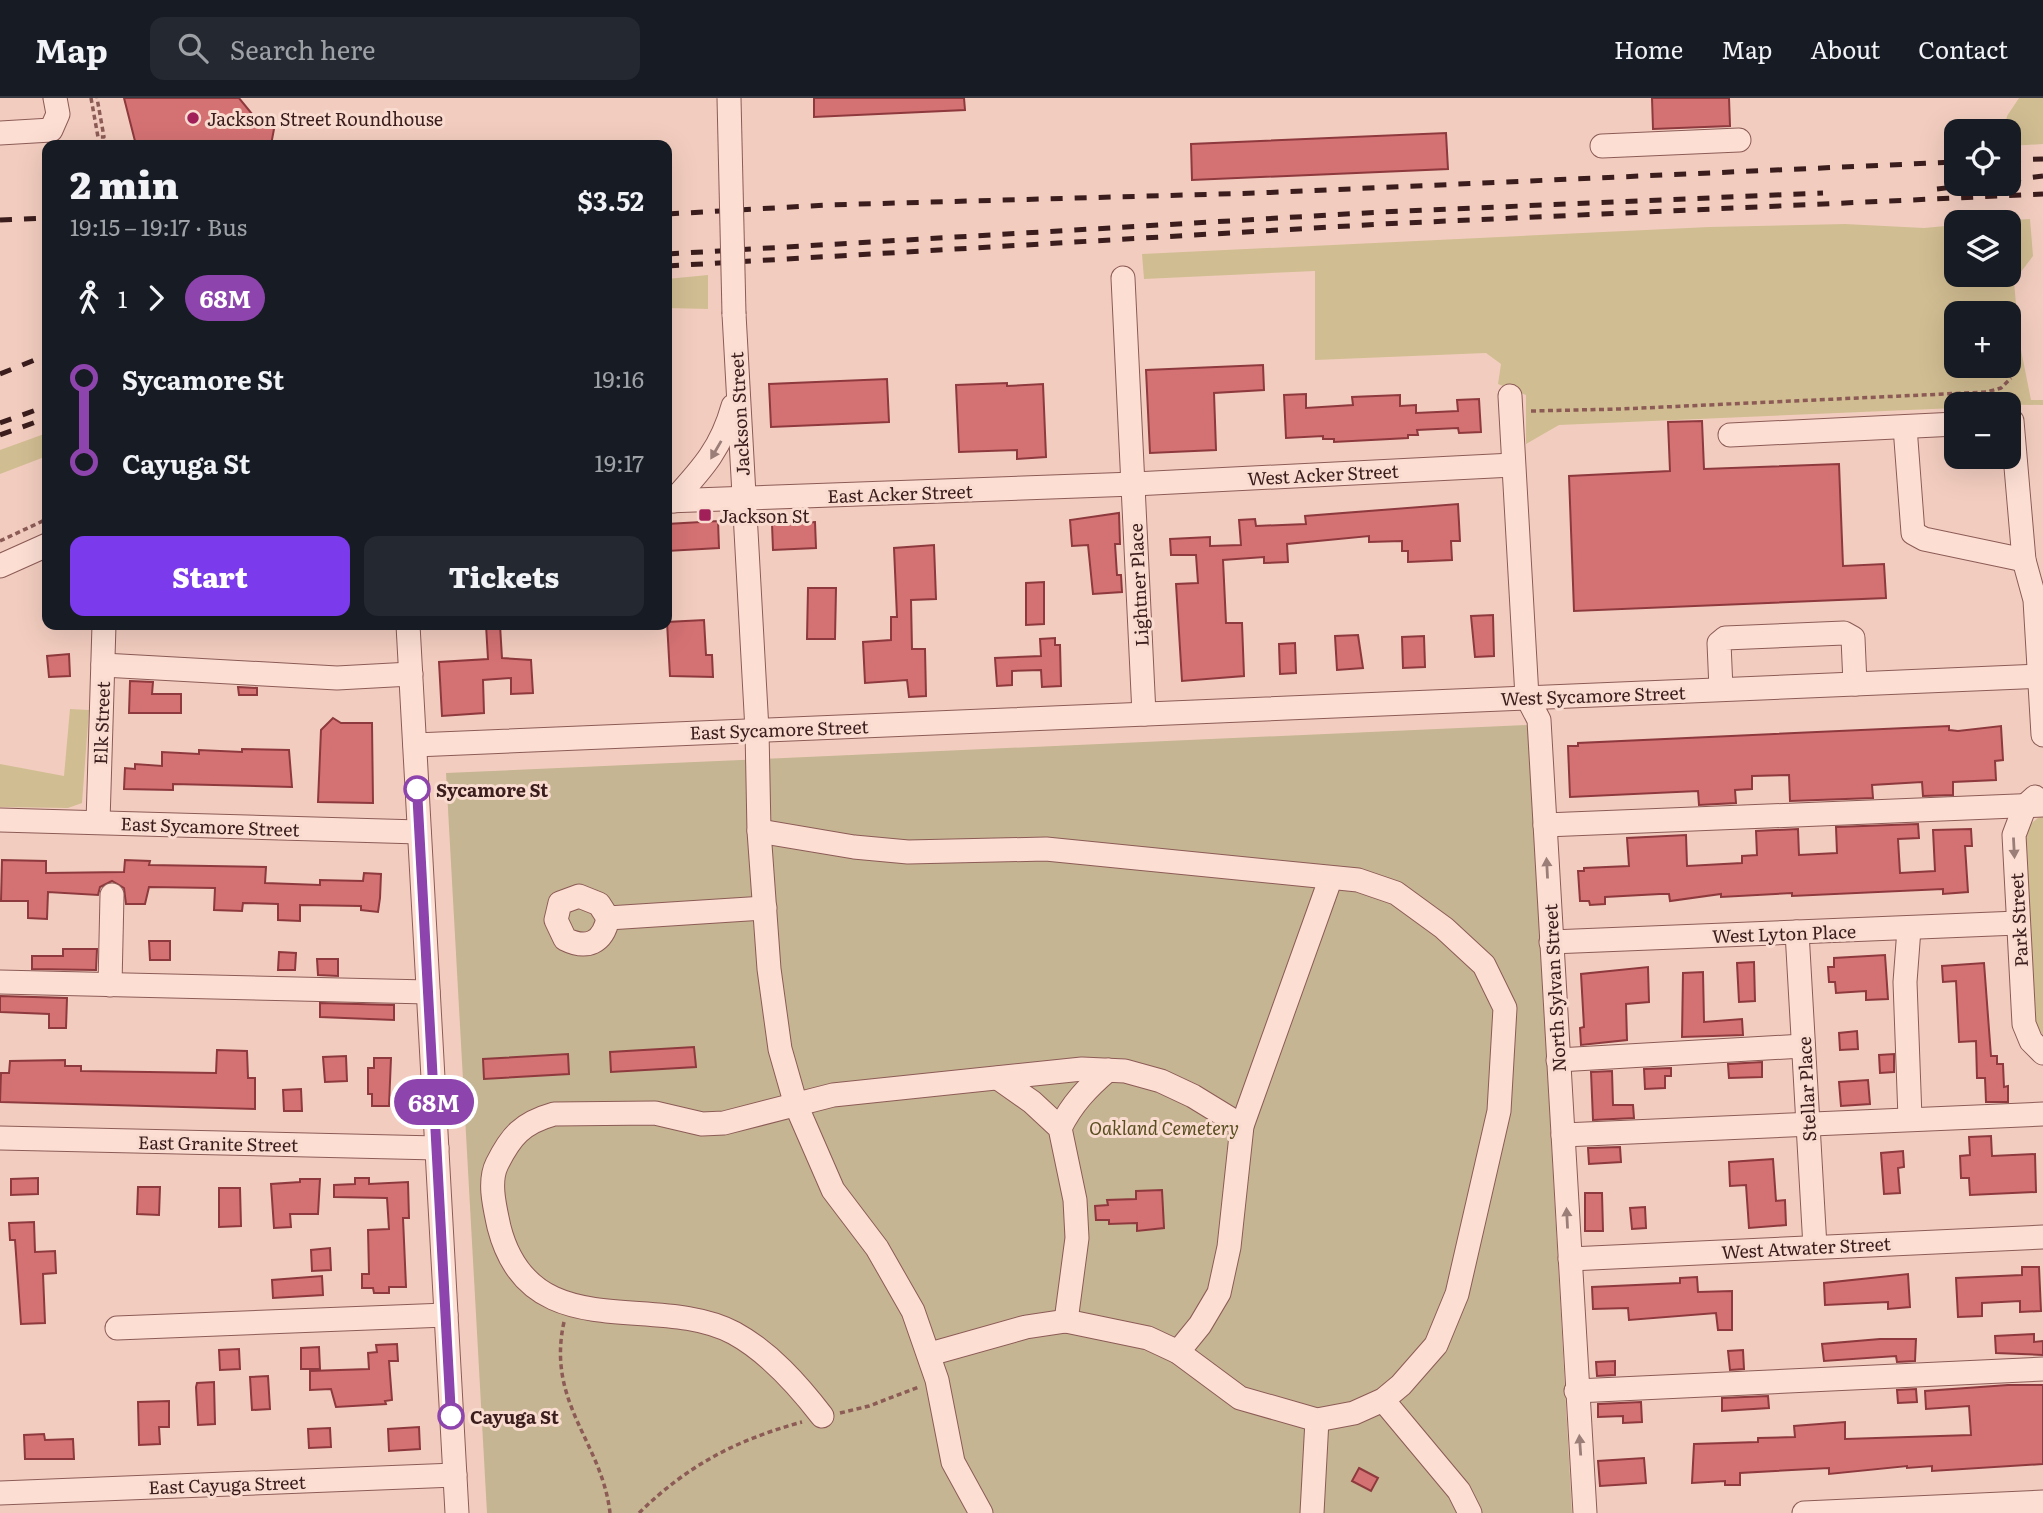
<!DOCTYPE html>
<html lang="en">
<head>
<meta charset="utf-8">
<style>
  :root { --surface:#171b24; --page:#242831; --text:#f1f3f6; --muted:#9ea1a6; --line:#363941; --accent:#7c3aed }
  body { margin:0; font-family:Literata,serif; background:var(--page); color:var(--text); height:100vh; display:flex; flex-direction:column; font-size:26px; white-space:nowrap }
  * { box-sizing:border-box; margin:0 }
  p { font-size:23px; color:var(--muted) }
  .icon { flex:none; width:38px; height:38px; fill:none; stroke:currentColor; stroke-width:2; stroke-linecap:round; stroke-linejoin:round }
  .map { position:relative; flex:1; overflow:hidden }
  .details { position:absolute; left:42px; top:42px; width:630px; height:490px; display:flex; flex-direction:column; background:var(--surface); border-radius:14px; box-shadow:0 7px 28px #0002 }
  .details>* { flex:none }
  .badge { padding:0 14px; border-radius:23px; font-size:24px; line-height:46px }
  .fabs { position:absolute; left:1944px; top:21px; display:grid; gap:14px }
  .fabs a { display:grid; place-items:center; width:77px; height:77px; border-radius:14px; background:var(--surface); box-shadow:0 7px 28px #0002; font-size:35px }
  .map>.badge { position:absolute; translate:-50% -50%; box-shadow:0 0 0 4px #fff }
  .legs { display:flex; align-items:center; gap:10px; height:77px; padding:0 28px; font-size:23px }
  .legs p { margin-inline-start:auto }
  .overview { display:flex; align-items:center; justify-content:space-between; height:119px; padding:0 28px }
  h1 { font-size:38px; font-weight:800; line-height:52px }
  .button { display:flex; gap:14px; margin-top:auto; padding:14px 28px }
  .button a { flex:1; height:80px; border-radius:14px; background:var(--accent); color:#fff; font-size:28px; font-weight:800; line-height:80px; text-align:center }
  .button a+a { background:var(--page); color:var(--text) }
  ul { padding:0 28px; list-style:none }
  li { display:flex; align-items:center; gap:24px; height:84px; font-size:26px }
  li i { display:grid; place-items:center; width:10px; height:100%; margin:0 9px; background:currentColor }
  li i::after { content:''; width:18px; height:18px; margin:-9px; border:5px solid; border-radius:50%; background:var(--surface) }
  li p { margin-inline-start:auto }
  li:first-child i { background:linear-gradient(#0000 50%,currentColor 0) }
  li:last-child i { background:linear-gradient(currentColor 50%,#0000 0) }
  header { display:flex; align-items:center; gap:42px; box-sizing:border-box; height:98px; padding:0 35px; background:var(--surface); border-bottom:2px solid var(--line) }
  header strong { font-size:33px }
  nav { display:flex; gap:38px; margin-inline-start:auto; font-size:24px }
  .search { width:490px; height:63px; background:var(--page); display:flex; align-items:center; gap:18px; box-sizing:border-box; padding:0 24px; border-radius:14px; color:var(--muted); font-size:26px }
  .map>svg:first-child { display:block }
  .green { fill:#d1bd92; fill-rule:evenodd }
  .cemetery { fill:#c5b592 }
  .building { fill:#d47173; stroke:#8e393d; stroke-width:2 }
  .lines { fill:none; stroke-linecap:round; stroke-linejoin:round }
  .minor-casing { stroke:#8c5b56; stroke-width:25 }
  .path { stroke:#8c5b56; stroke-width:3.5; stroke-dasharray:5 3.5; stroke-linecap:butt }
  .minor { stroke:#fcded3; stroke-width:23 }
  .rail { stroke:#3a1d1c; stroke-width:5; stroke-dasharray:12 12; stroke-linecap:butt }
  .minor-bridge-casing { stroke:#8c5b56; stroke-width:25; stroke-linecap:butt }
  .minor-bridge { stroke:#fcded3; stroke-width:23 }
  .oneway { fill:#9b7e78 }
  .line-1-casing { stroke:#fff; stroke-width:16 }
  .line-1 { stroke:#8e44ad; stroke-width:10 }
  .poi-dot { fill:#a12059; stroke:#f9dbcf; stroke-width:2.5 }
  .stop-1-dot { fill:#fff; stroke:#8e44ad; stroke-width:3.5 }
  .labels { text-anchor:middle; dominant-baseline:central; stroke-width:6; stroke-linejoin:round; paint-order:stroke }
  .poi-label { font-size:18px; fill:#3a1d1c; stroke:#f9dbcf; text-anchor:start }
  .street-label { font-size:18px; fill:#3a1d1c; stroke:#f9dbcf }
  .stop-label { font-size:18px; font-weight:bold; fill:#3a1d1c; stroke:#f9dbcf; text-anchor:start }
  .park-label { font-size:18px; font-style:italic; fill:#594e20; stroke:#f9dbcf }
</style>
</head>
<body>
<header>
<strong>Map</strong>
<div class="search"><svg class="icon" aria-label="search" viewBox="0 0 24 24"><circle cx="10" cy="10" r="6"/><path d="M15 15l6 6"/></svg>Search here</div>
<nav><a>Home</a><a>Map</a><a>About</a><a>Contact</a></nav>
</header>
<div class="map">
<svg width="2043" height="1415" viewBox="0 0 2043 1415">
  <rect width="100%" height="100%" fill="#f2cdbf"/>
  <g class="green">
    <path d="M2019 0H2043V46L2009 48V33H2004L2007 18Z"/>
    <path d="M2030 121 2033 158 2014 183 2019 242 2031 302H2043V307L1956 306V310L1559 327 1526 346V297L1498 286 1501 266 1486 255 1315 262V173L1144 181 1142 156 1709 129 1845 126 1924 130 1956 127V177H2009V124H1981ZM1956 215H2009V268H1956Z"/>
    <path d="M708 177V211L667 210V181Z"/>
    <path d="M47 335V358L0 376V352Z"/>
    <path d="M70 611 89 612 82 705 68 710 0 709V666L64 678Z"/>
    <path d="M2043 716V938L2036 925 2025 746 2028 728Z"/>
  </g>
  <path class="cemetery" d="M1528 627 1572 1415H487L446 675Z"/>
  <g class="building">
    <path d="M124 0H239L252 16 274 31 271 47H136Z"/>
    <path d="M814 0H964L965 12 814 19Z"/>
    <path d="M1652 0H1729L1730 28 1653 31Z"/>
    <path d="M1446 35 1448 71 1192 82 1191 46Z"/>
    <path d="M1263 267 1264 292 1214 295 1216 352 1150 355 1146 272Z"/>
    <path d="M887 281 889 324 771 329 769 286Z"/>
    <path d="M1007 285V288L1043 286 1046 359 1017 361V352L959 354 956 287Z"/>
    <path d="M1306 296V310L1353 307 1352 299 1400 297V308L1416 307V315L1458 313 1457 302 1479 301 1481 334 1459 335 1458 330 1417 332 1418 337H1408V340L1334 344V341H1323V338L1286 340 1284 297Z"/>
    <path d="M1702 323 1704 371 1839 366 1843 468 1884 466 1886 500 1574 513 1569 378 1670 373 1668 324Z"/>
    <path d="M1458 406 1460 443H1451L1452 462 1408 464V453H1402V443L1369 444V438L1287 446 1288 464 1264 465V459L1223 462 1226 525H1242L1244 578 1182 583 1176 486 1198 485 1196 457H1171L1170 441 1210 439V448L1241 447 1239 422 1255 421 1256 428 1306 426 1305 418Z"/>
    <path d="M1119 415 1120 446H1115L1117 477H1121L1122 494 1093 496 1088 447 1072 448 1070 422Z"/>
    <path d="M718 423 719 450 667 453V426Z"/>
    <path d="M815 424 816 450 773 452 772 426Z"/>
    <path d="M934 447 936 501 911 502 912 551H925L926 598 909 599 907 582 865 585 863 544 891 542V519H897L894 450Z"/>
    <path d="M1044 484V526L1026 527V485Z"/>
    <path d="M808 490H836L835 541H807Z"/>
    <path d="M1493 517 1494 558 1475 559 1471 518Z"/>
    <path d="M704 522 706 557H712L713 579 670 578 667 524Z"/>
    <path d="M486 527H500L502 560 531 562 533 595 511 596V580L483 582 484 615 442 618 439 564 488 561Z"/>
    <path d="M1358 537 1363 570 1337 572 1335 538Z"/>
    <path d="M1424 538 1425 569 1403 570 1402 539Z"/>
    <path d="M1055 540V547H1060L1061 588 1042 589 1041 572 1012 573V587L997 588 995 560 1041 558 1040 541Z"/>
    <path d="M1295 545 1296 575 1280 576 1279 546Z"/>
    <path d="M69 556 70 578 49 579 47 558Z"/>
    <path d="M130 583 153 584 152 596H181V615H129Z"/>
    <path d="M238 589 257 590V597H239Z"/>
    <path d="M333 620 341 625H372L373 705 318 704 321 632Z"/>
    <path d="M1949 628V632L1958 633 2001 628 2003 662 1995 663 1996 682 1953 684V697L1923 698 1922 684 1872 687 1873 700 1790 703 1789 677 1752 678V691L1735 692 1736 705 1699 707 1698 693 1570 699 1568 648H1578V645Z"/>
    <path d="M242 651 289 652 292 689 173 686V692L124 691 125 670 135 671V666L162 668V654L199 656V652L242 654Z"/>
    <path d="M1918 726 1919 740 1898 741 1900 775 1935 773 1933 732 1971 731 1972 748H1965L1968 794 1943 796V791L1792 798V795L1721 799V796L1670 803 1669 796H1660L1605 799V806L1590 807 1589 803H1580L1578 773H1584V770L1629 768 1627 740 1686 737 1687 768 1742 765V758L1757 757 1756 733 1798 731 1799 757 1837 755 1836 729Z"/>
    <path d="M2 762 46 763V775L124 774 125 762 150 763 149 767 266 769 265 785 320 787V782L363 783 364 775 381 776 380 800 378 814 361 812V808L300 807V823L278 822V806L243 805 242 813 214 812 215 790 149 789 145 806H126L124 790 112 783 100 789 98 797 48 794 47 821 28 820V803H1Z"/>
    <path d="M149 843H170V862H150Z"/>
    <path d="M63 851H97L96 872 32 871V858H63Z"/>
    <path d="M279 854 296 855 295 872H278Z"/>
    <path d="M1885 857 1888 901 1866 902V893L1836 895 1835 884H1829L1828 869H1834V860Z"/>
    <path d="M317 861H338V878L318 877Z"/>
    <path d="M1754 864 1755 903 1739 904 1737 865Z"/>
    <path d="M1984 865 1991 958H1997V966H2003L2004 989 2008 988V1004H1986L1985 980H1977L1976 943 1959 944 1956 883 1943 884 1942 868Z"/>
    <path d="M1648 869 1649 904 1626 906 1627 942 1581 947 1580 930 1584 929 1581 876Z"/>
    <path d="M1703 874 1704 924 1742 921 1743 937 1682 939 1683 875Z"/>
    <path d="M0 898 67 900 66 930H49V916L0 914Z"/>
    <path d="M320 905 394 907V922L320 919Z"/>
    <path d="M1857 933 1858 951 1840 952 1839 935Z"/>
    <path d="M694 949 696 969 611 974 610 954Z"/>
    <path d="M217 952 247 953 248 980H255V1011L0 1004 1 975H9L10 963 65 962V968H81V973L216 975Z"/>
    <path d="M568 956 569 976 484 981 483 961Z"/>
    <path d="M1894 956V974L1880 975 1879 957Z"/>
    <path d="M346 958 347 983 325 984 323 959Z"/>
    <path d="M374 960H391L389 1008H372V996H368V970H374Z"/>
    <path d="M1762 964V979L1729 980 1728 966Z"/>
    <path d="M1671 970V978H1665V990L1645 991 1644 971Z"/>
    <path d="M1612 973 1613 1007H1633L1634 1020 1593 1022 1591 974Z"/>
    <path d="M1868 982 1870 1006 1841 1008 1839 984Z"/>
    <path d="M301 991 302 1013H284L283 992Z"/>
    <path d="M1991 1038 1992 1058 2035 1056 2036 1094 1970 1097 1969 1080H1961L1960 1058 1970 1057 1969 1039Z"/>
    <path d="M1620 1049 1621 1064 1589 1066 1588 1050Z"/>
    <path d="M1903 1053 1904 1069 1898 1070 1900 1095 1884 1096 1881 1055Z"/>
    <path d="M1773 1061 1776 1103 1785 1102 1786 1127 1749 1130 1746 1087 1730 1088 1729 1064Z"/>
    <path d="M38 1080V1096L11 1097V1081Z"/>
    <path d="M355 1080H369V1086L408 1084 409 1120H403L406 1189H389V1195H374L373 1190H362V1176H369L368 1132 389 1131 387 1100 334 1099V1087L355 1086Z"/>
    <path d="M300 1081H320L318 1116H290L291 1129 274 1130 271 1086 300 1084Z"/>
    <path d="M138 1089H160L159 1117 137 1116Z"/>
    <path d="M219 1090H240L241 1128 219 1129Z"/>
    <path d="M1162 1092 1164 1130 1137 1133V1125L1109 1126V1122H1096L1095 1108 1108 1107 1107 1102 1136 1101V1093Z"/>
    <path d="M1585 1095H1602L1603 1133H1585Z"/>
    <path d="M1645 1109 1646 1130 1632 1131 1630 1110Z"/>
    <path d="M34 1124 35 1154 55 1153 56 1175 43 1176 45 1225 21 1226 15 1142H10L9 1125Z"/>
    <path d="M330 1150 331 1172 312 1173 311 1152Z"/>
    <path d="M2022 1169H2039L2041 1213 2020 1214V1203L1982 1205V1218L1958 1219 1956 1180 2022 1177Z"/>
    <path d="M1908 1176 1910 1209 1888 1211V1204L1825 1207 1824 1185Z"/>
    <path d="M322 1178 323 1197 273 1200 272 1182Z"/>
    <path d="M1697 1179 1698 1194 1732 1193V1232H1718L1716 1215 1629 1222 1628 1210 1593 1211 1592 1189 1680 1185V1180Z"/>
    <path d="M2034 1236V1244L2043 1243V1257L1996 1255 1995 1238Z"/>
    <path d="M1880 1241H1916L1915 1263 1897 1264 1896 1258 1824 1263 1822 1246Z"/>
    <path d="M397 1246 398 1263H389L392 1302 385 1303 386 1306 336 1309 331 1291 310 1292V1273L369 1271 368 1255 377 1254 376 1247Z"/>
    <path d="M319 1249 320 1271H301V1250Z"/>
    <path d="M239 1251 240 1271 220 1272 219 1252Z"/>
    <path d="M1743 1252 1744 1271 1730 1272 1728 1253Z"/>
    <path d="M1615 1263V1277L1597 1278 1596 1264Z"/>
    <path d="M268 1278 270 1311 252 1312 250 1279Z"/>
    <path d="M214 1284 215 1326 198 1327 196 1289 197 1285Z"/>
    <path d="M2008 1287H2043V1366L1932 1373V1368L1907 1370V1368L1829 1376V1370L1740 1375V1387H1725V1383L1692 1385 1694 1346 1758 1344V1340L1795 1339 1794 1328 1845 1324V1341L1971 1337 1969 1308 1926 1311 1925 1293Z"/>
    <path d="M1916 1291 1917 1304 1898 1305 1897 1292Z"/>
    <path d="M1768 1298 1769 1310 1722 1313V1300Z"/>
    <path d="M169 1303V1329H159L160 1346 139 1347 138 1304Z"/>
    <path d="M1641 1304 1642 1324 1623 1325V1318L1598 1319V1306Z"/>
    <path d="M419 1329 420 1351 389 1353 388 1331Z"/>
    <path d="M330 1330 331 1349 309 1350 308 1331Z"/>
    <path d="M44 1336 45 1342 73 1341 74 1361H25L24 1337Z"/>
    <path d="M1644 1360 1646 1385 1600 1388 1598 1363Z"/>
    <path d="M1359 1370 1378 1380 1371 1393 1352 1383Z"/>
  </g>
  <g class="lines">
    <defs>
      <g id="minor">
        <path d="M0 35 51 32 58 16 55 0"/>
        <path d="M1602 48 1739 42"/>
        <path d="M1123 180 1144 616"/>
        <path d="M734 216 757 632 759 733 769 871 780 951 796 1007 833 1092 877 1150 913 1213 937 1282 953 1364 981 1415"/>
        <path d="M1510 298 1527 599 1539 622 1585 1415"/>
        <path d="M2009 323H2012L2024 462 2035 502 2043 637"/>
        <path d="M1905 329 1913 435 1924 441 2024 462"/>
        <path d="M1730 337 1956 326"/>
        <path d="M667 403 1134 386 1513 367"/>
        <path d="M673 403C702 371 721 351 733 308"/>
        <path d="M0 468 47 447"/>
        <path d="M408 527 457 1415"/>
        <path d="M103 567 337 580 411 576"/>
        <path d="M1721 591 1719 545 1725 540 1844 535 1853 540 1855 586"/>
        <path d="M415 647 2043 578"/>
        <path d="M2035 699 2025 708 2014 737 2024 926 2031 943 2043 955"/>
        <path d="M0 722 419 734"/>
        <path d="M98 724 104 527"/>
        <path d="M1545 727 2043 707"/>
        <path d="M759 733 854 749 908 754 1046 751 1358 782 1396 795 1444 830 1484 867 1505 910 1499 1013 1457 1196 1436 1247 1401 1287 1383 1302 1354 1315 1317 1322 1240 1300 1178 1254 1148 1240 1066 1223 1026 1229 930 1256"/>
        <path d="M608 820C603 845 587 852 565 841L556 822 560 805 579 798 599 806 608 820 765 810"/>
        <path d="M1909 831 1905 884 1910 1020"/>
        <path d="M1797 834 1815 1149"/>
        <path d="M1551 844 2018 825"/>
        <path d="M0 884 428 894"/>
        <path d="M110 887 112 797"/>
        <path d="M1558 962 1803 948"/>
        <path d="M998 980 1032 1004 1060 1030 1075 1102 1077 1140 1066 1223"/>
        <path d="M1060 1030C1072 1006 1087 990 1108 972"/>
        <path d="M1563 1037 2043 1016"/>
        <path d="M0 1040 437 1050"/>
        <path d="M1570 1161 2043 1139"/>
        <path d="M117 1230 446 1217"/>
        <path d="M1178 1254 1200 1227 1219 1195 1229 1149 1242 1028 1330 782"/>
        <path d="M1576 1293 2043 1271"/>
        <path d="M1383 1302 1459 1393 1470 1415"/>
        <path d="M822 1318C798 1287 769 1254 734 1235 655 1193 530 1251 499 1129 495 1110 488 1084 497 1066 511 1038 522 1025 554 1016L655 1015 702 1026 724 1025 833 997 1082 971 1125 973 1161 983 1193 998 1242 1028"/>
        <path d="M0 1395 455 1377"/>
        <path d="M1312 1415 1317 1322"/>
        <path d="M1804 1415 2043 1404"/>
      </g>
    </defs>
    <use href="#minor" class="minor-casing"/>
    <g class="path">
      <path d="M91 0 98 39H104L97 0"/>
      <path d="M1531 313 1621 311 1987 294 2001 290 2011 280"/>
      <path d="M0 443 47 421"/>
      <path d="M564 1224C546 1305 602 1344 610 1415"/>
      <path d="M840 1315 869 1308 919 1289"/>
      <path d="M639 1415C688 1367 736 1342 802 1324"/>
    </g>
    <use href="#minor" class="minor"/>
    <g class="rail">
      <path d="M2009 62 2043 61"/>
      <path d="M2009 82 2043 78"/>
      <path d="M1937 91 1980 86"/>
      <path d="M667 116 827 107 1258 95 1956 64"/>
      <path d="M0 122 47 120"/>
      <path d="M667 156 1381 114 1823 95"/>
      <path d="M667 168 1382 126 2043 96"/>
      <path d="M0 276 47 257"/>
      <path d="M0 325 47 308"/>
      <path d="M0 337 47 320"/>
    </g>
    <defs>
      <path id="minor-bridge" d="M729 0 734 216"/>
    </defs>
    <use href="#minor-bridge" class="minor-bridge-casing"/>
    <use href="#minor-bridge" class="minor-bridge"/>
  </g>
  <defs><path id="oneway-solid" d="M-6-.8H1V-3.2L6.5 0L1 3.2V.8H-6Z" transform="scale(1.75)"/></defs>
  <g class="oneway">
    <use href="#oneway-solid" transform="translate(716 352) rotate(120)"/>
    <use href="#oneway-solid" transform="translate(2014 750) rotate(87)"/>
    <use href="#oneway-solid" transform="translate(1547 770) rotate(-93)"/>
    <use href="#oneway-solid" transform="translate(1567 1120) rotate(-93)"/>
    <use href="#oneway-solid" transform="translate(1580 1347) rotate(-94)"/>
  </g>
  <g class="lines">
    <defs>
      <path id="line-1" d="M417 691 451 1318"/>
    </defs>
    <use href="#line-1" class="line-1-casing"/>
    <use href="#line-1" class="line-1"/>
  </g>
  <g class="poi-dot">
    <circle cx="193" cy="20" r="7"/>
    <rect x="698" y="410" width="14" height="14" rx="3.5"/>
  </g>
  <g class="stop-1-dot">
    <circle cx="417" cy="691" r="12"/>
    <circle cx="451" cy="1318" r="12"/>
  </g>
  <g class="labels">
    <g class="poi-label">
      <text x="207" y="20">Jackson Street Roundhouse</text>
      <text x="719" y="417">Jackson St</text>
    </g>
    <g class="street-label">
      <text transform="translate(739 316) rotate(-93)">Jackson Street</text>
      <text transform="translate(1323 376) rotate(-3)">West Acker Street</text>
      <text transform="translate(900 395) rotate(-2)">East Acker Street</text>
      <text transform="translate(1138 487) rotate(-93)">Lightner Place</text>
      <text transform="translate(1593 597) rotate(-2)">West Sycamore Street</text>
      <text transform="translate(101 625) rotate(-88)">Elk Street</text>
      <text transform="translate(779 631) rotate(-2)">East Sycamore Street</text>
      <text transform="translate(210 728) rotate(2)">East Sycamore Street</text>
      <text transform="translate(2018 822) rotate(-93)">Park Street</text>
      <text transform="translate(1784 835) rotate(-2)">West Lyton Place</text>
      <text transform="translate(1554 890) rotate(-93)">North Sylvan Street</text>
      <text transform="translate(1806 991) rotate(-93)">Stellar Place</text>
      <text transform="translate(218 1045) rotate(1)">East Granite Street</text>
      <text transform="translate(1806 1149) rotate(-3)">West Atwater Street</text>
      <text transform="translate(227 1386) rotate(-2)">East Cayuga Street</text>
    </g>
    <g class="stop-label">
      <text x="436" y="691">Sycamore St</text>
      <text x="470" y="1318">Cayuga St</text>
    </g>
    <g class="park-label">
      <text x="1164" y="1029">Oakland Cemetery</text>
    </g>
  </g>
</svg>
<div class="fabs">
<a><svg class="icon" aria-label="locate" viewBox="0 0 24 24"><circle cx="12" cy="12" r="6"/><path d="M12 2v4M12 18v4M2 12h4M18 12h4"/></svg></a>
<a><svg class="icon" aria-label="layers" viewBox="0 0 24 24"><path d="M12 4l9 5-9 5-9-5zM3 14l9 5 9-5"/></svg></a>
<a>+</a>
<a>−</a>
</div>
<b class="badge" style="left:434px;top:1004px;background:#8e44ad;color:#fff">68M</b>
<section class="details">
<div class="overview"><div><h1>2 min</h1><p>19:15 – 19:17 · Bus</p></div><b>$3.52</b></div>
<div class="legs"><svg class="icon" aria-label="walk" viewBox="0 0 24 24"><circle cx="13" cy="4" r="2"/><path d="M13 8l-2 6 4 7M11 14l-3 7M7 12l3-4h3l4 4"/></svg>1<svg class="icon" aria-label="forward" viewBox="0 0 24 24"><path d="M9 5l7 7-7 7"/></svg><b class="badge" style="background:#8e44ad;color:#fff">68M</b></div>
<ul>
<li><i style="color:#8e44ad"></i><b>Sycamore St</b><p>19:16</p></li>
<li><i style="color:#8e44ad"></i><b>Cayuga St</b><p>19:17</p></li>
</ul>
<div class="button"><a>Start</a><a>Tickets</a></div>
</section>
</div>
</body>
</html>
